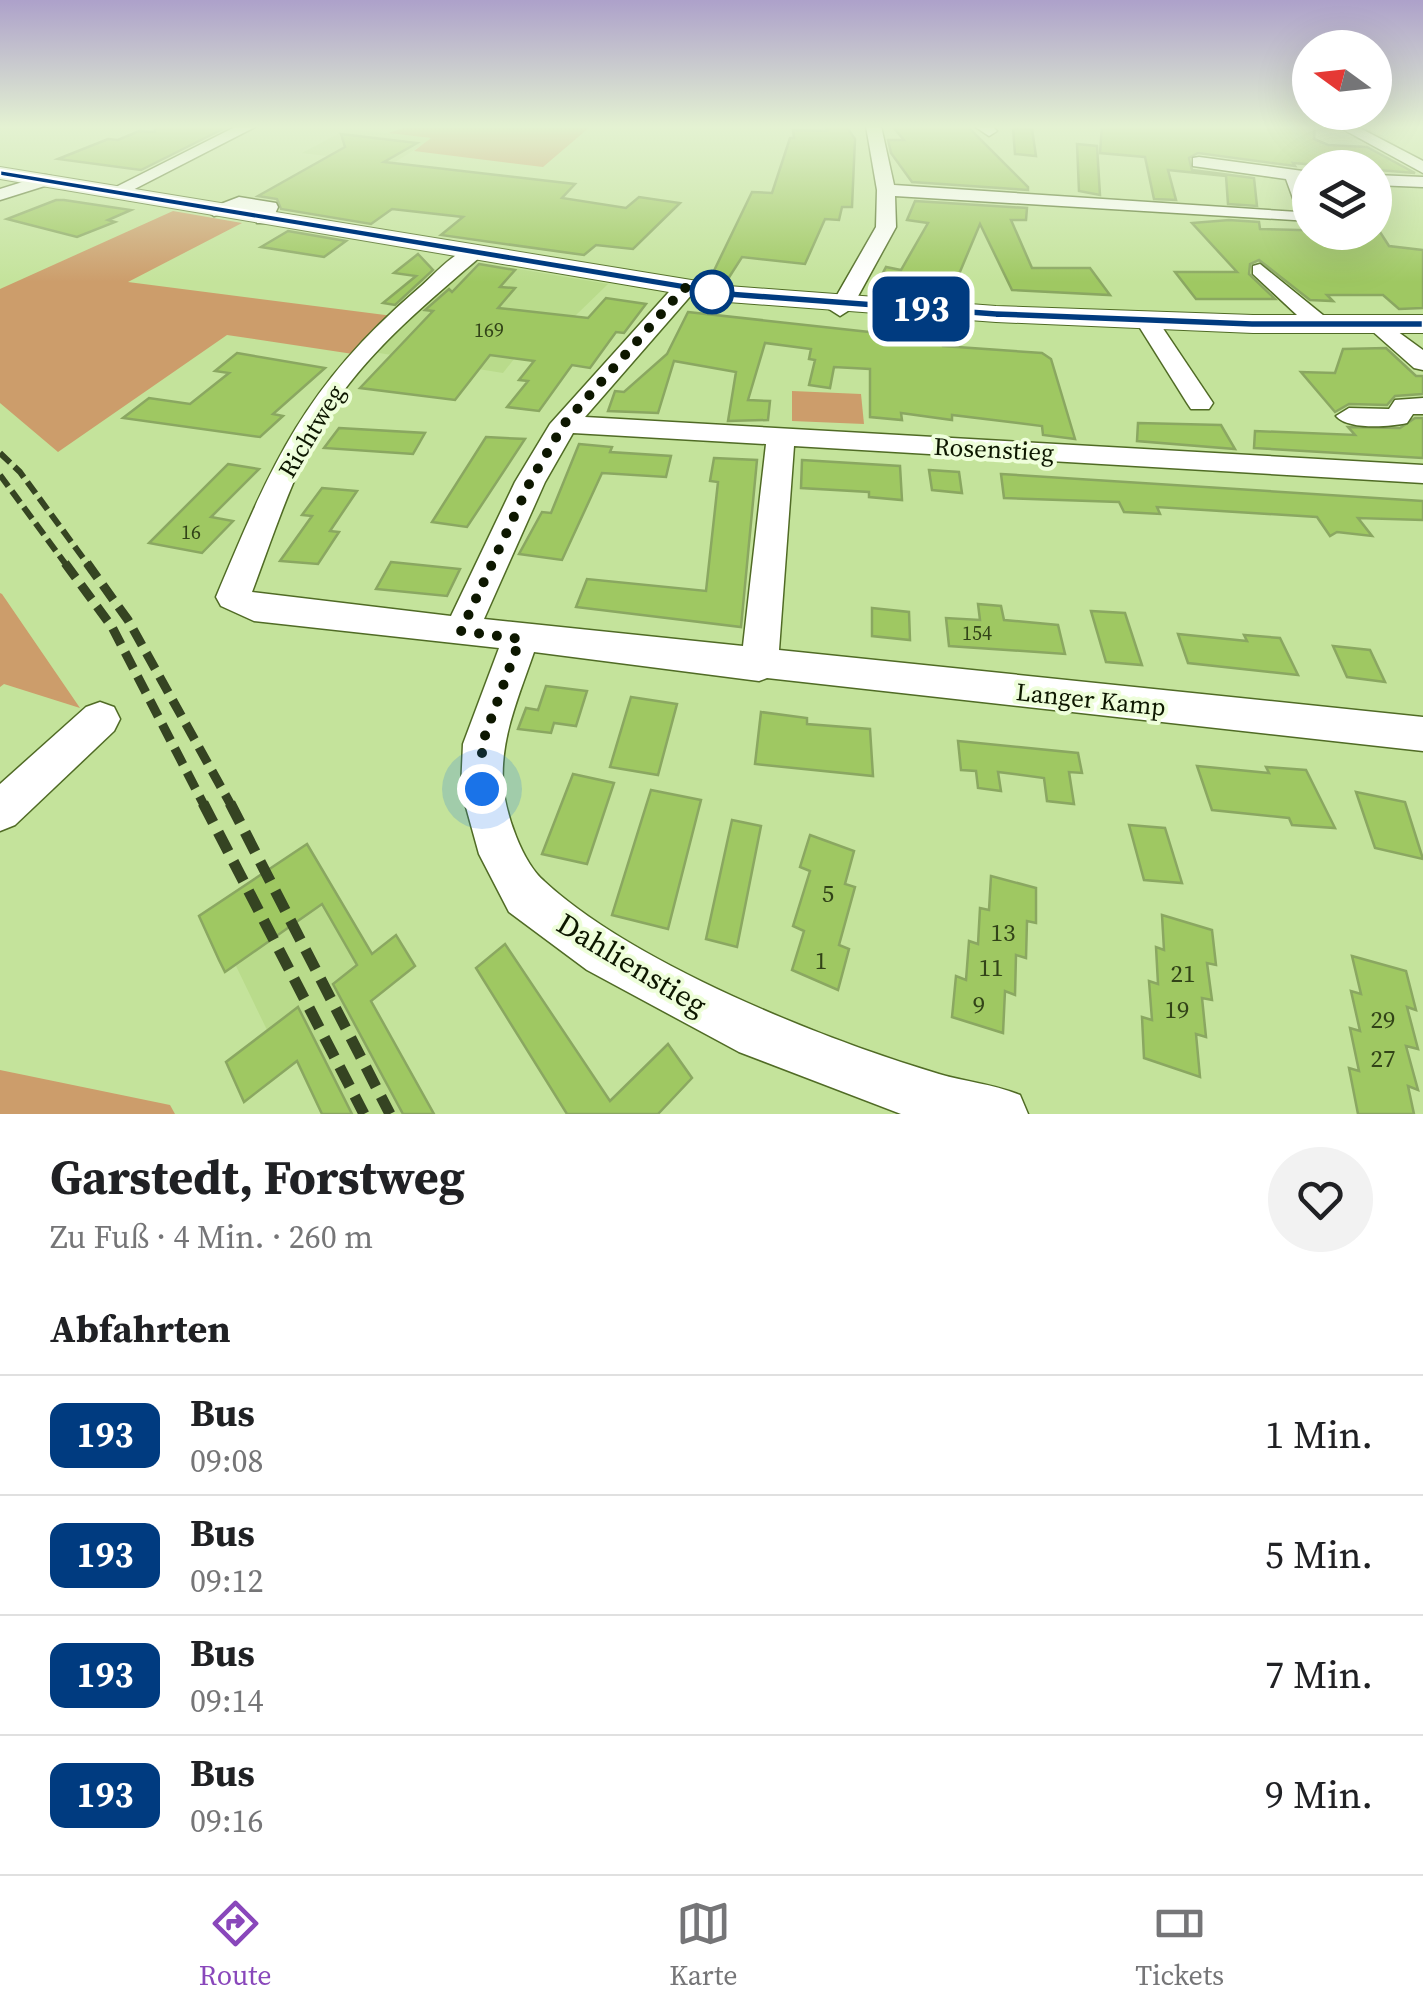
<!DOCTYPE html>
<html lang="de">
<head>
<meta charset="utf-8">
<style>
  :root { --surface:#fff; --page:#f2f2f2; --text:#202124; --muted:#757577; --line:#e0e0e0; --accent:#8947bb }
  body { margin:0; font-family:"Source Serif 4",serif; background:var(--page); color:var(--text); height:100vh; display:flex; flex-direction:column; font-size:38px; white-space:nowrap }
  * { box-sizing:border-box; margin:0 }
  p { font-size:32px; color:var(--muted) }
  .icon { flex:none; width:55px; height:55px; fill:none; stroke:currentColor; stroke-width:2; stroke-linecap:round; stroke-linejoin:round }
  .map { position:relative; height:1114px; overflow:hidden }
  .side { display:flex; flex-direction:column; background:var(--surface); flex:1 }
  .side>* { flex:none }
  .badge { padding:0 20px; border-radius:15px; font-size:35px; line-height:65px }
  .needle { width:65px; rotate:285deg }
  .tools { position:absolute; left:1292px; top:30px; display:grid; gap:20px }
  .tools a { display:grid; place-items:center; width:100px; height:100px; border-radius:50%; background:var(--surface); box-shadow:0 10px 40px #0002; font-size:50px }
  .you { position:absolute; width:50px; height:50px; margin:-25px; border:8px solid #fff; border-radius:50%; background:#1a73e8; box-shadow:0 0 0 15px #1a73e833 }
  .map>.badge { position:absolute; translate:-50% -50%; box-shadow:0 0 0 5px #fff }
  h2 { padding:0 50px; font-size:38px; line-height:90px }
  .round { display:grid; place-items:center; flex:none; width:105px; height:105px; border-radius:52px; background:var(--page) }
  .head { display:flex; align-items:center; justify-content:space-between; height:170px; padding:0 50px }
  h1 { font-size:48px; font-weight:700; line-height:75px }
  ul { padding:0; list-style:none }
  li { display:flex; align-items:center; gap:30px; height:120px; padding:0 50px; border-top:2px solid var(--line) }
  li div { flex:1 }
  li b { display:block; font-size:38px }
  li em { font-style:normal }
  li .badge { min-width:110px; font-weight:700; text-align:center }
  .tab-bar { display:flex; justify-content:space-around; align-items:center; height:140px; border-top:2px solid var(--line); background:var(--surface); font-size:28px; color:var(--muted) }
  .tab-bar a { display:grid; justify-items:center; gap:5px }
  .tab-bar .current { color:var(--accent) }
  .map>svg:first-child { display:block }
  .built { fill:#b9db8b }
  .green { fill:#cc9d6b }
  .building { fill:#9fc862; stroke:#8aa761; stroke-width:2.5 }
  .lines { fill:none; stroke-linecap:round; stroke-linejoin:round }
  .minor-casing { stroke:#506b25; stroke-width:3 }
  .major-casing { stroke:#506b25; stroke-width:2 }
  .minor { fill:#fff; fill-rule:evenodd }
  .major { fill:#fff; fill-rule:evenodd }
  .rail-far2 { stroke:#354422; stroke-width:6; stroke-dasharray:14 6; stroke-linecap:butt }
  .rail-far1 { stroke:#354422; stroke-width:9; stroke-dasharray:18 9; stroke-linecap:butt }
  .rail { stroke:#354422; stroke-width:11; stroke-dasharray:22 11; stroke-linecap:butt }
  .line { fill:#003b80; stroke:#fff; stroke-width:2.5 }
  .walk { stroke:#0d1700; stroke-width:10; stroke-dasharray:0 18 }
  .stop-dot { fill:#fff; stroke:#003b80; stroke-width:5 }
  .labels { text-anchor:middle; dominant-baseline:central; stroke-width:8; stroke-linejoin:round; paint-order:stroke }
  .number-label { font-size:20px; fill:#324318 }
  .street-label { font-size:25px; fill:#0d1700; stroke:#eefeda }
  .near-number-label { font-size:25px; fill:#324318 }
  .near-street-label { font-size:30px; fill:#0d1700; stroke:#eefeda }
</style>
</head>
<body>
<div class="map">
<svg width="1423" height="1114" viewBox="0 0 1423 1114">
  <rect width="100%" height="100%" fill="#c4e39b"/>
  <g class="built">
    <path d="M347 129 433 138 392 164 302 153Z"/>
    <path d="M470 261 608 284 574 317 541 362 514 359 503 373 373 352Z"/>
    <path d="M307 844 371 954 396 935 415 966 371 1001 435 1114H321L296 1062 244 1103 226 1062 267 1030 236 966 224 974 198 915Z"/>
  </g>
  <g class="green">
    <path d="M410 126H591L543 167 414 151 431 138 388 133Z"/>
    <path d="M173 211 242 223 128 282 393 316 353 354 227 335 58 452 0 403V289Z"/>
    <path d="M792 391 861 394 864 424 792 421Z"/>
    <path d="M0 593 2 594 80 708 4 684 0 687Z"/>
    <path d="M0 1070 170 1105 175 1114H0Z"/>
  </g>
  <g class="building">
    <path d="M155 126H229L141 170 58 159 108 139 118 140 139 131 155 132Z"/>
    <path d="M825 126H846L855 139 852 207H842L839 220 825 219 805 264 742 257 726 282 710 279 752 192 772 193 790 138H794L793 130 827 131Z"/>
    <path d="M967 126 1028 187V190L912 182 891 153 888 140H904L893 127Z"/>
    <path d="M1102 126H1315L1314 139 1328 145 1367 147 1415 173 1293 163 1295 166 1198 153 1189 158 1192 170 1254 178 1257 206 1228 204 1226 176 1168 170 1176 200 1154 199 1145 157 1100 153Z"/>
    <path d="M1013 128 1032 129 1036 156 1015 154Z"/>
    <path d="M341 134 417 143 384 162 575 184 562 198 626 208 639 197 680 203 633 249 596 245 584 255 441 235 463 217 392 209 371 224 281 209 277 199 258 196 345 147Z"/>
    <path d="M1077 144 1097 146 1100 195 1079 191Z"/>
    <path d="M56 200H64L131 210 108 220 115 222 77 237 7 219Z"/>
    <path d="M915 201 1027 208 1026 220H1011L1032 268H1090L1110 295 1012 290 980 224 954 286 914 279 906 294 875 288 886 267 901 270 928 223 907 220Z"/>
    <path d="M1229 220 1259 222 1260 229 1380 232 1389 246 1423 250V308L1399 309 1383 295H1327L1333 301 1310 300 1259 260 1250 264 1249 274 1275 299H1196L1175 272H1237L1192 223Z"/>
    <path d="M288 231 346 241 324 257 261 247Z"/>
    <path d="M418 254 433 270 395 305 383 303 416 276 394 273Z"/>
    <path d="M479 264 515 270 500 287 515 288 498 308 588 318 606 298 646 304 624 333 616 332 590 368 572 365 539 411 507 407 528 381 519 380 534 361 490 355 455 400 360 388 433 311 425 310 449 289 452 292Z"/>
    <path d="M688 312 942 340 943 346 1042 353 1051 359 1075 439 1043 435 1042 426 952 415V420L901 413 902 420 870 417V369L834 367 830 388 809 385 815 360 809 359 811 349 765 343 748 400 770 401 768 420 728 421 736 372 674 361 658 413 608 411 615 391 624 392 667 354Z"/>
    <path d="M1386 348 1416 376H1423V394L1395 396 1387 405 1349 404 1335 412 1301 372 1335 373 1343 349Z"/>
    <path d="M237 353 325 368 273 414 283 416 260 437 123 418 149 398 190 404 229 373 215 371Z"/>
    <path d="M1415 418H1423V458L1254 448 1255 431 1355 435 1348 427 1400 428Z"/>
    <path d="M1138 423 1221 425 1235 449 1137 441Z"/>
    <path d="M339 428 425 433 413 454 324 448Z"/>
    <path d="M486 437 525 439 467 527 432 522Z"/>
    <path d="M579 444 612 447 610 452 671 456 666 477 602 473 562 560 519 554 542 512 551 513Z"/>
    <path d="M714 458 757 460 741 627 576 607 587 579 706 591 718 482 710 481Z"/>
    <path d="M802 460 900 466 902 500 869 497V492L801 488Z"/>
    <path d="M228 464 259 469 211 517 233 521 202 553 149 543Z"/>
    <path d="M929 470 959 472 962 493 932 490Z"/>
    <path d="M1001 474 1423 501V520L1358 518 1372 536 1337 532 1330 536 1317 517 1157 507 1160 514 1124 512 1119 502 1004 498Z"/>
    <path d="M322 488 357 491 330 531 339 532 318 564 280 561 312 516 302 515Z"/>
    <path d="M391 562 460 569 447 596 376 589Z"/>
    <path d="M978 604 1001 606 1004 620 1058 625 1065 654 949 646 946 618 980 620Z"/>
    <path d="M872 608 909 612 910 640 872 636Z"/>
    <path d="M1091 611 1125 613 1142 665 1106 662Z"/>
    <path d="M1178 634 1247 641 1244 635 1280 638 1298 675 1188 663Z"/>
    <path d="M1333 646 1370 650 1385 682 1347 677Z"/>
    <path d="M546 686 587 691 576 726 554 723 551 733 518 729 526 708 538 710Z"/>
    <path d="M631 697 677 704 658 775 610 767Z"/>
    <path d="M761 712 807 718V724L870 729 873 776 755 764Z"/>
    <path d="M958 741 1078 753 1082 773 1069 772 1074 804 1047 801 1044 778 998 772 1001 791 978 788 976 771 961 770Z"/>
    <path d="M1197 766 1269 773 1266 767 1306 770 1335 828 1292 825 1289 818 1212 810Z"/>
    <path d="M573 774 614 783 587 864 542 854Z"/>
    <path d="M651 790 701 800 668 929 612 915Z"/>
    <path d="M1356 792 1405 802 1423 859 1375 848Z"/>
    <path d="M732 820 761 826 737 947 706 939Z"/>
    <path d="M1129 825 1165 828 1182 883 1144 880Z"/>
    <path d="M810 835 854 851 845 884 855 887 839 945 849 949 838 990 792 970 804 931 793 926 810 871 800 867Z"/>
    <path d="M307 844 372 954 396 935 415 966 371 1001 434 1114H403L333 984 357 965 322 904 225 972 219 960 199 916Z"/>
    <path d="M991 876 1036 888V923L1027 921 1026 958 1016 955 1015 995 1005 991 1003 1033 952 1017 956 976 966 980 969 941 978 944 980 908 989 910Z"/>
    <path d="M1162 915 1212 930 1216 965 1207 963 1212 1000 1202 998 1206 1037 1196 1034 1200 1077 1144 1058 1142 1017 1152 1020 1149 981 1158 984 1156 947 1164 950Z"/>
    <path d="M505 944 610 1101 668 1044 692 1078 658 1114H567L476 968Z"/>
    <path d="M1352 956 1406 971 1416 1010 1407 1007 1418 1049 1406 1046 1418 1090 1408 1086 1414 1114H1358L1349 1068 1359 1071 1350 1028 1360 1031 1351 991 1361 994Z"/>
    <path d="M298 1007 352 1114H322L297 1061 244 1102 226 1062Z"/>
  </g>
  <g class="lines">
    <defs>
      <g id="minor">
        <path d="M237 126H257L121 196 106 192Z"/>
        <path d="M866 126H881L894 185 1298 212 1286 179 1193 166V158L1199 157 1310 172V182L1304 181 1310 195V221L895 196 896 227 851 309 840 316 829 309 876 227 877 190Z"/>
        <path d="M974 126H992L997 131 989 136Z"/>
        <path d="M1337 126H1356L1423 161V173Z"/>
        <path d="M45 175 51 176V184L0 200V189Z"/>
        <path d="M1375 175 1423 177V187L1375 185Z"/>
        <path d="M239 197 276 203 278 207 271 223H257L258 211 240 208 214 216 205 210Z"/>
        <path d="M473 247 483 253 480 257C429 301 373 347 335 403 297 460 276 528 252 592L451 616 515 482 550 424 677 283H693V293L585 417 1423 465V483L794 446 779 650 1423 717V751L767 678 759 681 534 652C519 696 500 738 503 784 505 813 522 862 544 881 634 964 822 1039 939 1074 966 1082 994 1084 1020 1095L1028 1114H901L739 1052 587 970 509 912 479 854 461 789 463 744 499 648 254 621 221 606 216 597C273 461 304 387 419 288 434 275 453 252 473 247ZM573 433 766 444 743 646 484 619 545 482Z"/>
        <path d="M1260 264 1329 320V330H1313L1253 274V266Z"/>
        <path d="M1146 313 1154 315 1213 403 1209 409H1191L1187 403 1135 320Z"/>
        <path d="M1379 318 1423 350V370L1414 368 1371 330 1367 325Z"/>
        <path d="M1423 398V414H1413L1407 423C1389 427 1348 430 1336 416L1349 408 1389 409 1395 400Z"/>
        <path d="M100 702 114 707 120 719 114 731 15 825 0 831V784L86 707Z"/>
      </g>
      <path id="major" d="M0 167 728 286 996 306 1253 315H1423V333H1253L996 322 728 302 0 179Z"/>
    </defs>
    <use href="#minor" class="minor-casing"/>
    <use href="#major" class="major-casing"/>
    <use href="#minor" class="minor"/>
    <use href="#major" class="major"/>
    <g class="rail-far2">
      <path d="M0 453 20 472 89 566"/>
      <path d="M0 475 67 566"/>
    </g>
    <g class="rail-far1">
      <path d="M65 563 112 627 204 805"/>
      <path d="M87 563 128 620 231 805"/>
    </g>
    <g class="rail">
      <path d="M203 803 364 1114"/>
      <path d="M230 803 390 1114"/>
    </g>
  </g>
  <linearGradient id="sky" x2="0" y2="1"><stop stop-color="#ada1ca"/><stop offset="0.45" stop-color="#e4f2d2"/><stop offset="1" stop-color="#e4f2d2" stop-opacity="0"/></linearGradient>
  <rect width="1423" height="282" fill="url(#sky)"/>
  <path class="line" d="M0 170 728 290 996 310 1252 320H1423V328H1252L996 318 728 298 0 176Z"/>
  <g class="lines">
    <path class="walk" d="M482 789V744L520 639 461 631 530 482 564 424 678 295 685 288 712 292"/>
  </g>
  <circle class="stop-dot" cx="712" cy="292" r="20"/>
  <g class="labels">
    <g class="number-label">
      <text x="489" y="330">169</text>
      <text x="191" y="532">16</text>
      <text x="977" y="633">154</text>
    </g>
    <g class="street-label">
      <text transform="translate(311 431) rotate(-59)">Richtweg</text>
      <text transform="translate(994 449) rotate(3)">Rosenstieg</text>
      <text transform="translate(1091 699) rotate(6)">Langer Kamp</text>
    </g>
    <g class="near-number-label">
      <text x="828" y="893">5</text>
      <text x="1003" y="932">13</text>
      <text x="821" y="960">1</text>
      <text x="991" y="967">11</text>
      <text x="1183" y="973">21</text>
      <text x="979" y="1004">9</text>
      <text x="1177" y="1009">19</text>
      <text x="1383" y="1019">29</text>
      <text x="1383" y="1058">27</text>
    </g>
    <g class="near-street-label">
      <text transform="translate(632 964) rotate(31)">Dahlienstieg</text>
    </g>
  </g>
</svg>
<div class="tools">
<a><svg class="needle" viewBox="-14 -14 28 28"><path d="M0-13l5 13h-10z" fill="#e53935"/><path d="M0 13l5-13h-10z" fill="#757577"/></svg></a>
<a><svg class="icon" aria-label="layers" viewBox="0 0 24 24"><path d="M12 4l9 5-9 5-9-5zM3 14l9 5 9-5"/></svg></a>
</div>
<div class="you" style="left:482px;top:789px"></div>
<b class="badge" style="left:921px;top:309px;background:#003b80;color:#fff">193</b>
</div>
<section class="side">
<div class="head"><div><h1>Garstedt, Forstweg</h1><p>Zu Fuß · 4 Min. · 260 m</p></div><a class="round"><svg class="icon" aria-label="heart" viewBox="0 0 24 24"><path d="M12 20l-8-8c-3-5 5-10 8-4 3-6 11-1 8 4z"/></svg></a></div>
<h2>Abfahrten</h2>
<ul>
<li><span class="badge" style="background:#003b80;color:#fff">193</span><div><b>Bus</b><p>09:08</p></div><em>1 Min.</em></li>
<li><span class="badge" style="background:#003b80;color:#fff">193</span><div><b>Bus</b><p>09:12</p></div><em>5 Min.</em></li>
<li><span class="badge" style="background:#003b80;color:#fff">193</span><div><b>Bus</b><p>09:14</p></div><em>7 Min.</em></li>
<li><span class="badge" style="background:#003b80;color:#fff">193</span><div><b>Bus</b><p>09:16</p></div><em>9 Min.</em></li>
</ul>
</section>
<nav class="tab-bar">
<a class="current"><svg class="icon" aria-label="directions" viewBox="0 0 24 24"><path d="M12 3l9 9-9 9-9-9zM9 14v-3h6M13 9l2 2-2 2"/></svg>Route</a>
<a><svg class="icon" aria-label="map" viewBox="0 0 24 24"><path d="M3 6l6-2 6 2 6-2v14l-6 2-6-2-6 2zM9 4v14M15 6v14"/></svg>Karte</a>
<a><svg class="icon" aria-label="tickets" viewBox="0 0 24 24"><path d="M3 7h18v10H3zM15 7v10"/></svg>Tickets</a>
</nav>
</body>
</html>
